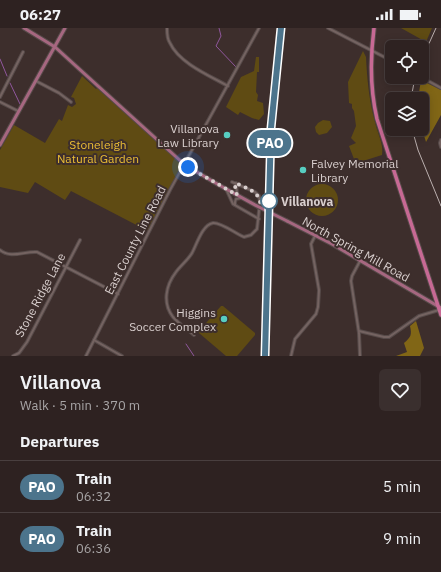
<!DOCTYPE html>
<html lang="en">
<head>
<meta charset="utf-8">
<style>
  :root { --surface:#2e2221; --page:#3a2f2e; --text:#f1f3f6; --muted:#a7a4a5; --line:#493f3f }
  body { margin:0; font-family:"IBM Plex Sans",sans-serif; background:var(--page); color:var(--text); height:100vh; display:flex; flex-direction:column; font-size:15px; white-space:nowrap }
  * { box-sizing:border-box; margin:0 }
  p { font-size:13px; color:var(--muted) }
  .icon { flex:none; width:22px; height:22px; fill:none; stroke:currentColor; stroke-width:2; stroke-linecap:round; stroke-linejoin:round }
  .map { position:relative; height:328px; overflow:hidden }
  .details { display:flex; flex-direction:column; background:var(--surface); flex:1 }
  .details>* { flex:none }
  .badge { padding:0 8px; border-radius:13px; font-size:14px; line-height:26px }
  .tools { position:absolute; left:385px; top:12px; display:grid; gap:8px }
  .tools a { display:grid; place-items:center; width:44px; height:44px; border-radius:6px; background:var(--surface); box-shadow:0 2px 10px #0003,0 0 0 1px var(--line); font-size:20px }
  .you { position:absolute; width:20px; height:20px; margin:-10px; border:3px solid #fff; border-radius:50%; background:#1a73e8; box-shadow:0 0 0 6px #1a73e833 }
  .map>.badge { position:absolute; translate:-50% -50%; box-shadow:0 0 0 2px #fff }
  h2 { padding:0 20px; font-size:15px; line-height:36px }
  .round { display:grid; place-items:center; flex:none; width:42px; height:42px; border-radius:6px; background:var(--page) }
  .headline { display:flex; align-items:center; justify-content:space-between; height:68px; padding:0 20px }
  h1 { font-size:19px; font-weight:600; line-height:30px }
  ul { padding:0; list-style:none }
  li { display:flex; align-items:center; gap:12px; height:52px; padding:0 20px; border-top:1px solid var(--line) }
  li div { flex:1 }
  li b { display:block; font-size:15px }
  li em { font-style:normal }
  li .badge { min-width:44px; font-weight:700; text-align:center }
  .status { display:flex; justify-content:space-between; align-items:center; height:28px; padding:0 20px; background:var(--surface); direction:ltr }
  .status svg { height:11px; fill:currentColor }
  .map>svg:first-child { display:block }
  .green { fill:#5f4b13 }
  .forest { fill:#816616 }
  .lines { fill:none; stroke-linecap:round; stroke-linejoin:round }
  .stream { stroke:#90579d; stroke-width:1 }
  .minor-casing { stroke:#564a49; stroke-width:4 }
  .major-casing { stroke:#564a49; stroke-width:5 }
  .highway-casing { stroke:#564a49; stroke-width:5.5 }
  .minor { stroke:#746361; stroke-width:2 }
  .major { stroke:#a66780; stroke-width:3 }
  .highway { stroke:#c76994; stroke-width:3.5 }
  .tram { stroke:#bbb0af; stroke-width:1 }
  .rail-casing { stroke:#bbb0af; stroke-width:2.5 }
  .rail { stroke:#3d2e2c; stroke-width:1; stroke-dasharray:3; stroke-linecap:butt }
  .major-bridge-casing { stroke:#564a49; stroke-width:5; stroke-linecap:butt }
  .major-bridge { stroke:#a66780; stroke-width:3 }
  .line-casing { stroke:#fff; stroke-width:9 }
  .line { stroke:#4c748c; stroke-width:6 }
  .walk { stroke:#d9cfce; stroke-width:4; stroke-dasharray:0 7.2 }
  .poi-dot { fill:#57cec1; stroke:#3d2e2c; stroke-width:1.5 }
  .stop-dot { fill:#fff; stroke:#4c748c; stroke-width:2 }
  .labels { text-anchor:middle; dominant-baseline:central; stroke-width:4; stroke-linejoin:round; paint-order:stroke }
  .poi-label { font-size:12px; fill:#d9cfce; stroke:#3d2e2c; text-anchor:end }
  .park-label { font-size:12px; fill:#ecbe34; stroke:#3d2e2c }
  .stop-label { font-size:12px; font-weight:bold; fill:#d9cfce; stroke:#3d2e2c; text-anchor:start }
  .street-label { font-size:12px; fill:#d9cfce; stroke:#3d2e2c }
</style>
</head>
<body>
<div class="status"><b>06:27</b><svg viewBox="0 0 49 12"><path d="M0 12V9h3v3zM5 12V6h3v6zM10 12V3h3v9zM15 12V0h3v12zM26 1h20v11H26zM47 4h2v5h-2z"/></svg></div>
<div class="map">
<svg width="441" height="328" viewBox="0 0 441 328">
  <rect width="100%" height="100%" fill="#3d2e2c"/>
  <g class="green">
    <path d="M401 0H432L426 14Z"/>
    <path d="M363 23 366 29C367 50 369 72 375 94 377 104 384 116 382 127L363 133 354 131 349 118 356 115 351 110 356 98 354 83 352 80V76L349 75 348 54Z"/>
    <path d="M256 29H259V44H257L256 64 258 67 257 73 263 75 264 86 259 92 252 90 240 84 238 87 226 79 241 49 254 43Z"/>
    <path d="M82 48 96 61 97 60 183 137 148 203 71 163 65 172 35 154 28 165 0 159V122L14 97 45 115 59 91 62 93 68 77 72 79 76 76 74 70 71 69Z"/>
    <path d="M323 92 330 93 332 99 327 105 319 107 316 104 315 99 318 95Z"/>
    <circle cx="322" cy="172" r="16"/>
    <path d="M221 278H223L255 305V307L237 328H226L199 305V303Z"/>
  </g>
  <g class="forest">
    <path d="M421 52 441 62V87L426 114 422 101V71H418Z"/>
    <path d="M416 293 424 320 420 328H396L407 324 404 315C411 309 412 307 410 298Z"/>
  </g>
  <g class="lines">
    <g class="stream">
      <path d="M219 0 221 8 216 18 236 39"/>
      <path d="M0 31 7 48"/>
      <path d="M10 55 20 76"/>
      <path d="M186 316 194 328"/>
    </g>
    <defs>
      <g id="minor">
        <path d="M167 0C167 5 167 11 170 15 179 35 210 48 228 58"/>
        <path d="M328 0 392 33"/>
        <path d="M421 49 441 60"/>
        <path d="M36 53 59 65 71 74"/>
        <path d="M0 69 23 24"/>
        <path d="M0 74 18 83"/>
        <path d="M441 112 440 115 441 119"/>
        <path d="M236 155 237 166"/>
        <path d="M227 163 233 176 259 191"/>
        <path d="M235 177V174L236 171 241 170"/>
        <path d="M0 222C11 231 24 223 37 224L118 266"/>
        <path d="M360 233 352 248 351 253 359 305 360 328"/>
        <path d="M359 303 384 309H389L419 288 439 282"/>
        <path d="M194 307C187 301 179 296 173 289 162 275 166 257 176 244 181 237 188 232 192 225 197 216 202 197 213 195 221 194 236 206 244 209L251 207 257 201 260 174 259 168 255 164 232 154"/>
        <path d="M94 312 122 328"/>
        <path d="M13 328 19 325 27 314 80 212"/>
        <path d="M86 328 170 162 259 0"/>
        <path d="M291 328 295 311 316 286 318 279 319 262 311 216 315 208"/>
      </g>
      <g id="major">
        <path d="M24 0 55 19 185 137 219 157 257 178"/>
        <path d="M0 117 65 0"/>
        <path d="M287 193 332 216 441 280"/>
      </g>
      <path id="highway" d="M374 0C370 31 370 61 377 91L441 287"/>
    </defs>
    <use href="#minor" class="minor-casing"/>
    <use href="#major" class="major-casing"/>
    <use href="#highway" class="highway-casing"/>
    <use href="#minor" class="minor"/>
    <use href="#major" class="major"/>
    <use href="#highway" class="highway"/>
    <g class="tram">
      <path d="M422 31 436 0"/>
      <path d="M411 71 415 49"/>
      <path d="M412 101 418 122 441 178"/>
    </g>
    <defs>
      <path id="rail" d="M265 328 271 100 281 0"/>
    </defs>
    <use href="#rail" class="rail-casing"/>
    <use href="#rail" class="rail"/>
    <defs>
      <path id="major-bridge" d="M257 178 287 193"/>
    </defs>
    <use href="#major-bridge" class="major-bridge-casing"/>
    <use href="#major-bridge" class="major-bridge"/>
  </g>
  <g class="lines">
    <defs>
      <path id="line" d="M265 328 271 100 281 0"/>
    </defs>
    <use href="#line" class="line-casing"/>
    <use href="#line" class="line"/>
    <path class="walk" d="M188 139 237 167 235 160 236 155C246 160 258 163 260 174L269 173"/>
  </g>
  <g class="poi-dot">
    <circle cx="227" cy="107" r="4"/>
    <circle cx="303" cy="142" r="4"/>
    <circle cx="224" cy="291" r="4"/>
  </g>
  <circle class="stop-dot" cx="269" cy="173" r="8"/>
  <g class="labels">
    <g class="poi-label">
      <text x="219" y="100">Villanova<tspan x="219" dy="14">Law Library</tspan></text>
      <text x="311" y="135" text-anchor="start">Falvey Memorial<tspan x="311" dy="14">Library</tspan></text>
      <text x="216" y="284">Higgins<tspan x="216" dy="14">Soccer Complex</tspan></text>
    </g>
    <g class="park-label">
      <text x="98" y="116">Stoneleigh<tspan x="98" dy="14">Natural Garden</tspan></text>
    </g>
    <g class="stop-label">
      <text x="281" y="173">Villanova</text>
    </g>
    <g class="street-label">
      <text transform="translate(135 212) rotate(-63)">East County Line Road</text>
      <text transform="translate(356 221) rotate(29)">North Spring Mill Road</text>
      <text transform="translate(40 267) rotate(-62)">Stone Ridge Lane</text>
    </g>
  </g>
</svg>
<div class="tools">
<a><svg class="icon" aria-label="locate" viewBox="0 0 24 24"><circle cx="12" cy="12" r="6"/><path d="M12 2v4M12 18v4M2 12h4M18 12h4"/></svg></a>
<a><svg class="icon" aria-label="layers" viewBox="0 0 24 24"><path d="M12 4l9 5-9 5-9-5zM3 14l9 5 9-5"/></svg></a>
</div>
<div class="you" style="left:188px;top:139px"></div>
<b class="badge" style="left:270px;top:115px;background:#4c748c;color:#fff">PAO</b>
</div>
<section class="details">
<div class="headline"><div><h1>Villanova</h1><p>Walk · 5 min · 370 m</p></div><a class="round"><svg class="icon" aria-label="heart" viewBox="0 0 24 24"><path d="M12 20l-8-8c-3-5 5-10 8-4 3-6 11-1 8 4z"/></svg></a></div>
<h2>Departures</h2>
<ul>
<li><span class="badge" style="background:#4c748c;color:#fff">PAO</span><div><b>Train</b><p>06:32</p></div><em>5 min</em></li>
<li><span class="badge" style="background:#4c748c;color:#fff">PAO</span><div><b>Train</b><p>06:36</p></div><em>9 min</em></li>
</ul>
</section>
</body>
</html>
